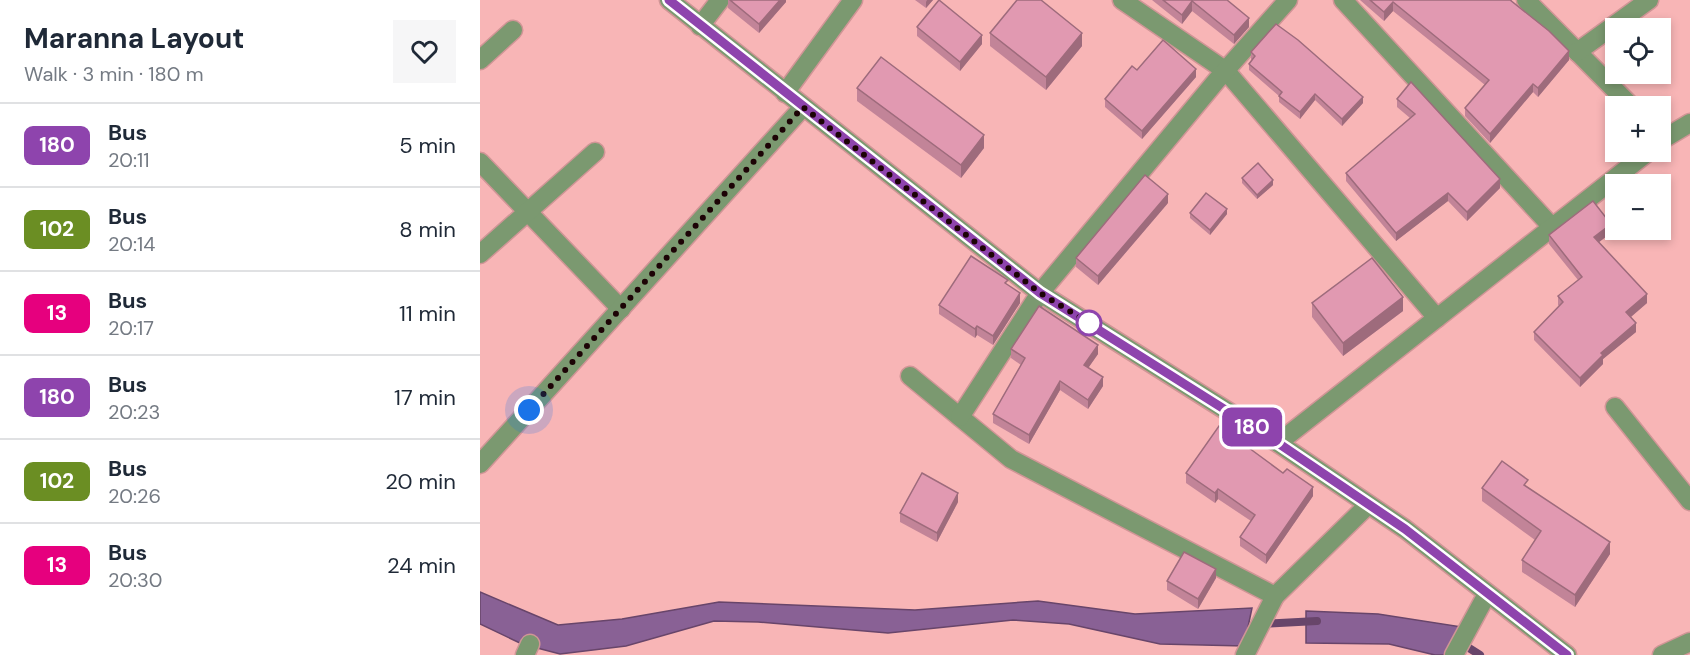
<!DOCTYPE html>
<html lang="en">
<head>
<meta charset="utf-8">
<style>
  :root { --surface:#fff; --page:#f6f6f7; --text:#1f2937; --muted:#747a83; --line:#e0e1e3 }
  body { margin:0; font-family:"DM Sans",sans-serif; background:var(--page); color:var(--text); height:100vh; display:flex; flex-direction:column; font-size:22px; white-space:nowrap }
  * { box-sizing:border-box; margin:0 }
  p { font-size:20px; color:var(--muted) }
  .icon { flex:none; width:33px; height:33px; fill:none; stroke:currentColor; stroke-width:2; stroke-linecap:round; stroke-linejoin:round }
  .map { position:relative; flex:1; overflow:hidden }
  .details { display:flex; flex-direction:column; background:var(--surface); width:480px }
  .details>* { flex:none }
  .badge { padding:0 12px; border-radius:9px; font-size:21px; line-height:39px }
  .buttons { position:absolute; left:1125px; top:18px; display:grid; gap:12px }
  .buttons a { display:grid; place-items:center; width:66px; height:66px; border-radius:0px; background:var(--surface); box-shadow:0 3px 9px #0003; font-size:30px }
  .you { position:absolute; width:30px; height:30px; margin:-15px; border:4px solid #fff; border-radius:50%; background:#1a73e8; box-shadow:0 0 0 9px #1a73e833 }
  .map>.badge { position:absolute; translate:-50% -50%; box-shadow:0 0 0 3px #fff }
  .round { display:grid; place-items:center; flex:none; width:63px; height:63px; border-radius:0px; background:var(--page) }
  .headline { display:flex; align-items:center; justify-content:space-between; height:102px; padding:0 24px }
  h1 { font-size:28px; font-weight:700; line-height:45px }
  ul { padding:0; list-style:none }
  li { display:flex; align-items:center; gap:18px; height:84px; padding:0 24px; border-top:2px solid var(--line) }
  li div { flex:1 }
  li b { display:block; font-size:22px }
  li em { font-style:normal }
  li .badge { min-width:66px; font-weight:700; text-align:center }
  main { display:flex; flex:1; min-height:0 }
  .map>svg:first-child { display:block }
  .water { fill:#896195; stroke:#68456a; stroke-width:1.5 }
  .lines { fill:none; stroke-linecap:round; stroke-linejoin:round }
  .stream { stroke:#68456a; stroke-width:8 }
  .minor-casing { stroke:#d09596; stroke-width:21 }
  .minor { stroke:#7b9970; stroke-width:18 }
  .wall { fill:#c28498 }
  .shaded-wall { fill:#9e6b7c }
  .building { fill:#e199b1; stroke:#9e6b7c; stroke-width:1.5 }
  .line-casing { stroke:#fff; stroke-width:14 }
  .line { stroke:#8e44ad; stroke-width:9 }
  .walk { stroke:#1c0305; stroke-width:6; stroke-dasharray:0 10.8 }
  .stop-dot { fill:#fff; stroke:#8e44ad; stroke-width:3 }
</style>
</head>
<body>
<main>
<section class="details">
<div class="headline"><div><h1>Maranna Layout</h1><p>Walk · 3 min · 180 m</p></div><a class="round"><svg class="icon" aria-label="heart" viewBox="0 0 24 24"><path d="M12 20l-8-8c-3-5 5-10 8-4 3-6 11-1 8 4z"/></svg></a></div>
<ul>
<li><span class="badge" style="background:#8e44ad;color:#fff">180</span><div><b>Bus</b><p>20:11</p></div><em>5 min</em></li>
<li><span class="badge" style="background:#6b8e23;color:#fff">102</span><div><b>Bus</b><p>20:14</p></div><em>8 min</em></li>
<li><span class="badge" style="background:#e6007e;color:#fff">13</span><div><b>Bus</b><p>20:17</p></div><em>11 min</em></li>
<li><span class="badge" style="background:#8e44ad;color:#fff">180</span><div><b>Bus</b><p>20:23</p></div><em>17 min</em></li>
<li><span class="badge" style="background:#6b8e23;color:#fff">102</span><div><b>Bus</b><p>20:26</p></div><em>20 min</em></li>
<li><span class="badge" style="background:#e6007e;color:#fff">13</span><div><b>Bus</b><p>20:30</p></div><em>24 min</em></li>
</ul>
</section>
<div class="map">
<svg width="1210" height="655" viewBox="0 0 1210 655">
  <rect width="100%" height="100%" fill="#f8b5b6"/>
  <g class="water">
    <path d="M0 592 78 625 142 619 239 602 435 610 558 601 655 614 772 608 764 646 680 644 589 624 533 620 408 633 278 622 234 621 146 646 80 654 42 644 0 624Z"/>
    <path d="M826 611 898 614 982 627 969 655H955L909 644 826 643Z"/>
  </g>
  <g class="lines">
    <g class="stream">
      <path d="M781 624 837 621"/>
      <path d="M981 643 1000 655"/>
    </g>
    <defs>
      <g id="minor">
        <path d="M189 0 560 293 798 443 925 529 1087 655"/>
        <path d="M642 0 746 71 957 318"/>
        <path d="M863 0 1072 227"/>
        <path d="M1046 0 1151 106"/>
        <path d="M220 26 240 0"/>
        <path d="M1097 52 1169 0"/>
        <path d="M0 60 33 30"/>
        <path d="M305 93 373 0"/>
        <path d="M1180 141 1210 123"/>
        <path d="M0 162 141 309"/>
        <path d="M0 254 115 152"/>
        <path d="M430 376 531 459 795 596 888 505"/>
        <path d="M1135 407 1210 501"/>
        <path d="M480 417 560 293 737 80 808 0"/>
        <path d="M798 443 1168 152"/>
        <path d="M0 464 323 107"/>
        <path d="M45 655 50 644"/>
        <path d="M765 655 795 596"/>
        <path d="M974 655 1007 594"/>
        <path d="M1182 655 1210 642"/>
      </g>
    </defs>
    <use href="#minor" class="minor-casing"/>
    <use href="#minor" class="minor"/>
  </g>
  <g class="wall">
    <path d="M248 0H306V2L279 33 248 8Z"/>
    <path d="M435 0H453L446 8Z"/>
    <path d="M672 0H747L769 27 754 44 712 11 702 24Z"/>
    <path d="M880 0H1032V2L1089 60 1058 97 1053 92 1010 143 985 116V108L1005 85 913 11 904 21Z"/>
    <path d="M437 27 502 44 480 71 437 36Z"/>
    <path d="M510 33 602 46 566 90 510 46Z"/>
    <path d="M771 52 883 103 862 126 835 100 820 119 799 102V96L769 70V64L772 60 771 59Z"/>
    <path d="M657 70 716 77 662 139 625 107V99Z"/>
    <path d="M377 88 504 148 481 178 377 101Z"/>
    <path d="M917 99 1020 188 987 221 968 201 916 241 866 181V173L930 118 917 107Z"/>
    <path d="M762 178 793 185 777 199 762 183Z"/>
    <path d="M688 203 618 285 596 267V258Z"/>
    <path d="M710 213 747 214 730 235 710 218Z"/>
    <path d="M1131 233 1118 242 1167 303 1151 317 1156 332 1123 359V364L1100 387 1054 340V332L1079 306 1078 305V296L1098 280 1069 244V235Z"/>
    <path d="M528 285 540 303 513 345 497 335 495 338 459 314V305Z"/>
    <path d="M832 303 923 311 863 356 832 317Z"/>
    <path d="M531 349 618 354 608 368 623 386 608 409 580 390 549 444 513 423V414L541 365 531 358Z"/>
    <path d="M706 473 833 496 786 564 760 546V537L771 521 738 499 735 503 706 483Z"/>
    <path d="M1048 487 1130 554 1095 607 1042 572V560L1055 540 1002 501V488Z"/>
    <path d="M478 502 457 542 420 522V513Z"/>
    <path d="M736 578 718 609 687 590V581Z"/>
  </g>
  <g class="shaded-wall">
    <path d="M300 0H306V2L279 33V24Z"/>
    <path d="M447 0H453L446 8V2Z"/>
    <path d="M712 1V11L702 24V15Z"/>
    <path d="M913 2V11L904 21V12Z"/>
    <path d="M769 18V27L754 44V35Z"/>
    <path d="M602 33V46L566 90V77Z"/>
    <path d="M502 35V44L480 71V62Z"/>
    <path d="M1089 51V60L1058 97V88Z"/>
    <path d="M716 69V77L662 139V131Z"/>
    <path d="M1053 84V92L1010 143V134Z"/>
    <path d="M835 94V100L820 119V112Z"/>
    <path d="M883 97V103L862 126V119Z"/>
    <path d="M504 135V148L481 178V165Z"/>
    <path d="M1020 179V188L987 221V212Z"/>
    <path d="M793 180V185L777 199V195Z"/>
    <path d="M968 193V201L916 241V233Z"/>
    <path d="M688 194V203L618 285V276Z"/>
    <path d="M747 209V214L730 235V230Z"/>
    <path d="M1131 224V233L1114 246V237Z"/>
    <path d="M540 293V303L513 345V336Z"/>
    <path d="M1167 294V303L1146 321V312Z"/>
    <path d="M923 297V311L863 356V343Z"/>
    <path d="M1156 323V332L1123 359V364L1100 387V378L1121 353Z"/>
    <path d="M497 326V335L495 338V329Z"/>
    <path d="M618 345V354L604 374V365Z"/>
    <path d="M623 377V386L608 409V400Z"/>
    <path d="M580 381V390L549 444V435Z"/>
    <path d="M833 487V496L786 564V555Z"/>
    <path d="M738 489V499L735 503V493Z"/>
    <path d="M478 493V502L457 542V533Z"/>
    <path d="M1130 542V554L1095 607V595Z"/>
    <path d="M736 569V578L718 609V599Z"/>
  </g>
  <g class="building">
    <path d="M250 0H300L279 24Z"/>
    <path d="M459 0 502 35 480 62 437 27Z"/>
    <path d="M537 0H561L602 33 566 77 510 33Z"/>
    <path d="M683 0H747L769 18 754 35 712 1 702 15Z"/>
    <path d="M890 0H1030L1069 31 1089 51 1058 88 1053 84 1010 134 985 108 1009 80 913 2 904 12Z"/>
    <path d="M796 24 818 40 883 97 862 119 835 94 820 112 799 96 802 92 769 64 775 56 771 52Z"/>
    <path d="M683 40 716 69 662 131 625 99 652 66 657 70Z"/>
    <path d="M401 57 504 135 481 165 377 88Z"/>
    <path d="M931 82 1020 179 987 212 968 193 916 233 866 173 935 114 917 99Z"/>
    <path d="M778 163 793 180 777 195 762 178Z"/>
    <path d="M665 175 688 194 618 276 596 258Z"/>
    <path d="M726 193 747 209 730 230 710 213Z"/>
    <path d="M1113 201 1131 224 1114 237 1167 294 1146 312 1156 323 1121 353 1123 355 1100 378 1054 332 1083 302 1078 296 1102 277 1069 235Z"/>
    <path d="M491 256 528 280 525 283 540 293 513 336 497 326 495 329 459 305Z"/>
    <path d="M892 258 923 297 863 343 832 303Z"/>
    <path d="M559 306 618 345 604 365 623 377 608 400 580 381 549 435 513 414 545 358 531 349Z"/>
    <path d="M739 426 803 473 807 469 833 487 786 555 760 537 775 515 738 489 735 493 706 473Z"/>
    <path d="M1022 461 1048 480 1044 485 1130 542 1095 595 1042 560 1061 531 1002 488Z"/>
    <path d="M442 473 478 493 457 533 420 513Z"/>
    <path d="M704 552 736 569 718 599 687 581Z"/>
  </g>
  <g class="lines">
    <defs>
      <path id="line" d="M189 0 560 293 798 443 925 529 1087 655"/>
    </defs>
    <use href="#line" class="line-casing"/>
    <use href="#line" class="line"/>
    <path class="walk" d="M49 410 323 107 560 293 609 323"/>
  </g>
  <circle class="stop-dot" cx="609" cy="323" r="12"/>
</svg>
<div class="buttons">
<a><svg class="icon" aria-label="locate" viewBox="0 0 24 24"><circle cx="12" cy="12" r="6"/><path d="M12 2v4M12 18v4M2 12h4M18 12h4"/></svg></a>
<a>+</a>
<a>−</a>
</div>
<div class="you" style="left:49px;top:410px"></div>
<b class="badge" style="left:772px;top:427px;background:#8e44ad;color:#fff">180</b>
</div>
</main>
</body>
</html>
